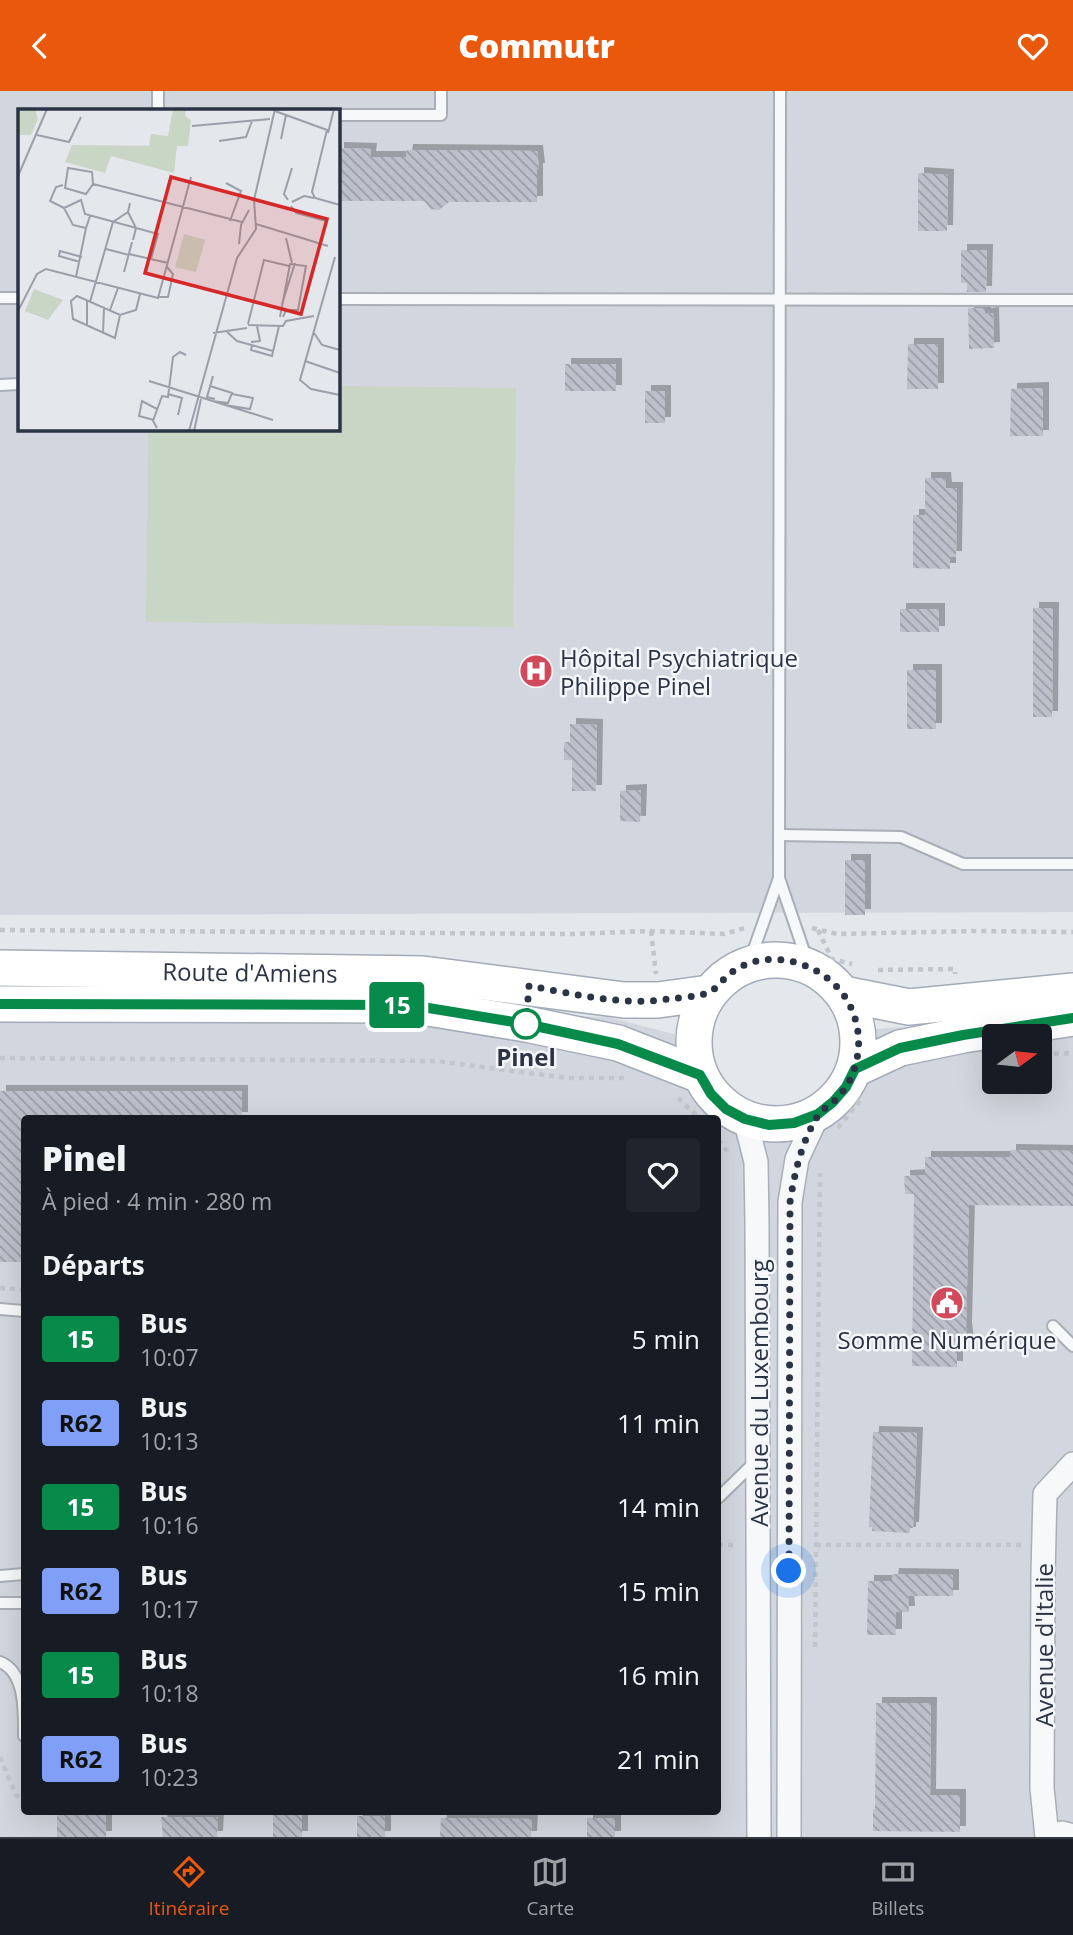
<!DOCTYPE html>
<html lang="fr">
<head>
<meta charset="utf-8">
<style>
  :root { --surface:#171b24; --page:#20242c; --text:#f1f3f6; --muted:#9ea1a6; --line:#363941; --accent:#ea580c }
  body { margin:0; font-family:"Open Sans",sans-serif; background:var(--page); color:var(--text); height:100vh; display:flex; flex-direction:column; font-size:26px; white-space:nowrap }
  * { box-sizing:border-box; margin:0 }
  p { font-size:23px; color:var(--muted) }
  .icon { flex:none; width:38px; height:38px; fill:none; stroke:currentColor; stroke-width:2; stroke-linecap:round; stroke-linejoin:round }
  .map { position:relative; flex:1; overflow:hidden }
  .panel { position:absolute; left:21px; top:1024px; width:700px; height:700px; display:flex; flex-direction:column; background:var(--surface); border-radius:7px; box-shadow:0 7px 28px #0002 }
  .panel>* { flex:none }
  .badge { padding:0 14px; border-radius:5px; font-size:24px; line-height:46px }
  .needle { width:46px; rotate:75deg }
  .controls { position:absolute; left:982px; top:933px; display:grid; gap:14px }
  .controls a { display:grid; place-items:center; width:70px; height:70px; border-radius:7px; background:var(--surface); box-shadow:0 7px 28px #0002; font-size:35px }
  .you { position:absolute; width:35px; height:35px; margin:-18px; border:5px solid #fff; border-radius:50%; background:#1a73e8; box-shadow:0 0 0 10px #1a73e833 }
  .map>.badge { position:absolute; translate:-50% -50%; box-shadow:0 0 0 4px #fff }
  h2 { padding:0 21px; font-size:26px; line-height:63px }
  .round { display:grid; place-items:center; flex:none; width:74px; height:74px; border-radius:7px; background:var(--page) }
  .headline { display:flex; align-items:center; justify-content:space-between; height:119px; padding:0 21px }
  h1 { font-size:33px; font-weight:800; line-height:52px }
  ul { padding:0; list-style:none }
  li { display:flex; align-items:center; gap:21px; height:84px; padding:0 21px }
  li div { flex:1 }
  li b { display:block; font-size:26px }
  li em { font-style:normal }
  li .badge { min-width:77px; font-weight:700; text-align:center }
  header { display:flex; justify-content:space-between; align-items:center; height:91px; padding:0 21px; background:var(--accent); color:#fff; font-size:32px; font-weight:800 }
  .menu { display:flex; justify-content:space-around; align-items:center; height:98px; border-top:2px solid var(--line); background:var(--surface); font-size:19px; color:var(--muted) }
  .menu a { display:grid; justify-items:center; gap:4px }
  .menu .selected { color:var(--accent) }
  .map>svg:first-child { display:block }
  .built { fill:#d2d6de; fill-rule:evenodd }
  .green { fill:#c9d6c5 }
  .building { fill:url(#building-back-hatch); filter:url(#shadow) }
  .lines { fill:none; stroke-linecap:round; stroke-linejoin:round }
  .service-casing { stroke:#a9aeb7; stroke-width:14 }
  .minor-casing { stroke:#a9aeb7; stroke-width:26 }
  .primary-casing { stroke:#a3abb8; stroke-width:38 }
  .path { stroke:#c2c5cb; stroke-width:4.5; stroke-dasharray:5 5; stroke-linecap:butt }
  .service { stroke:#f7f8fa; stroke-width:10 }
  .minor { stroke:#f7f8fa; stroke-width:23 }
  .primary { stroke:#fff; stroke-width:35 }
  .line-casing { stroke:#fff; stroke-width:16 }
  .line { stroke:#088a4b; stroke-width:10 }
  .walk { stroke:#2b3445; stroke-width:7; stroke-dasharray:0 12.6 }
  .stop-dot { fill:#fff; stroke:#088a4b; stroke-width:3.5 }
  .labels { text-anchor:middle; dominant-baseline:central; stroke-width:5; stroke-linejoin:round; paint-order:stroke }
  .poi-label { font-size:24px; fill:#2b3445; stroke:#f4f6f9; text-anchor:start }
  .street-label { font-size:24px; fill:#2b3445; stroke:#f4f6f9 }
  .stop-label { font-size:24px; font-weight:bold; fill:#2b3445; stroke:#f4f6f9 }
  .inset-road { fill:none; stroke:#9a9fa9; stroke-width:2 }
  .view { fill:#d62828; fill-opacity:0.15; stroke:#d62828; stroke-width:3.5 }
  .inset-edge { fill:none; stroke:#2b3445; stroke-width:3.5 }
</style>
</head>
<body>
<header><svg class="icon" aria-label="back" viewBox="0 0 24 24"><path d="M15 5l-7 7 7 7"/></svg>Commutr<svg class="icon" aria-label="heart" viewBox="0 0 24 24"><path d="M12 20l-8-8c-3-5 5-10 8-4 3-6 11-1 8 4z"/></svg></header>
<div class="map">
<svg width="1073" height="1746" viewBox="0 0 1073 1746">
  <defs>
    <pattern id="building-back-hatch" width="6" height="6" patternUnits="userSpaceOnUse" patternTransform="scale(1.75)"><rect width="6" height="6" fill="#bbc0ca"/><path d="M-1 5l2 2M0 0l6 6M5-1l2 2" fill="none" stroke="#989da6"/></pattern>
    <filter id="shadow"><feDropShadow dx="6" dy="-6" stdDeviation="0" flood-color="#0004"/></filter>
  </defs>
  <rect width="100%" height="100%" fill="#e4e7ec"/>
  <g class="built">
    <path d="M0 0H1073V821L0 824ZM19 19H338V338H19Z"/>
    <path d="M0 909 608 926 674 943 781 1052 873 938 1073 925V1746H0ZM994 945H1040V990H994ZM24 1027H718V1720H24Z"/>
  </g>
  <path class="green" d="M338 295 516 297 513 536 146 531 148 338H338Z"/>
  <g class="building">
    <path d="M338 57 371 58 370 66H406L407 59 537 60 539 78H537V111H449L439 119 431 118 424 110H338Z"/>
    <path d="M918 82 948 84 947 140H918Z"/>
    <path d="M961 159H987L986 201H967V192H961Z"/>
    <path d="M968 217H985V223L993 222 994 257 969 258Z"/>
    <path d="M908 253H938V298H907Z"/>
    <rect x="565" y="273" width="51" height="27"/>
    <path d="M1043 297V345H1010L1011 298Z"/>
    <rect x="645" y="300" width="20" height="32"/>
    <path d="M925 387H945L946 397H957L956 466H950V478L913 477V424H925Z"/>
    <path d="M1033 517H1053L1052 626H1033Z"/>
    <rect x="900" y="518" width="39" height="23"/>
    <rect x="907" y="579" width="29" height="59"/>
    <path d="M570 633 597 634 596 700H572V669H564V651H570Z"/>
    <path d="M641 699 640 731 620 730V700Z"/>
    <rect x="845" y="769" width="20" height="55"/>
    <path d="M0 1000H242V1027H24V1171H0Z"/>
    <path d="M1010 1059 1073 1060V1115L969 1114 966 1237 968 1255H957V1276L912 1275 914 1103H905L904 1085 925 1084V1066H1010Z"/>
    <path d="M873 1341 917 1342 913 1437H910V1442L872 1440V1436H869Z"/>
    <path d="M893 1483 953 1484V1505H908L909 1521H896V1544H867L868 1490H892Z"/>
    <path d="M876 1612H931L930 1704H960V1741L873 1740V1718H875Z"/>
    <rect x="57" y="1724" width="49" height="22"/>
    <rect x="273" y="1724" width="29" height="22"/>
    <rect x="357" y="1725" width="28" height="21"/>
    <path d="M161 1726H218L217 1746H163Z"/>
    <path d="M441 1727 532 1728 531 1746H440Z"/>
    <rect x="587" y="1727" width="28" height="19"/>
  </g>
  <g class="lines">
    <defs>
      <g id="service">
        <path d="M158 0V19"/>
        <path d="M338 24H441V0"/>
        <path d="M0 207H19"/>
        <path d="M338 208 1073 209"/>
        <path d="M0 294 19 293"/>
        <path d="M779 744 901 746 963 773H1073"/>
        <path d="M779 787 809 875"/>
        <path d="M749 872 779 787 780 0"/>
        <path d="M0 1218 24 1220"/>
        <path d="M1053 1235 1073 1255"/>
        <path d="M718 1407 755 1371"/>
        <path d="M0 1485 24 1483"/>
        <path d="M0 1512H24"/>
        <path d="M0 1571C26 1581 24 1622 24 1645"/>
      </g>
      <g id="minor">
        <path d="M745 1028 756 1071 757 1133 759 1746"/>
        <path d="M789 1746 790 1111 797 1068 818 1023"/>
        <path d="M1047 1746 1042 1697 1043 1484 1045 1403 1073 1373"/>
        <path d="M1048 1746 1062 1742 1073 1745"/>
      </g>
      <g id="primary">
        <circle cx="776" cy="951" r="82"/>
        <path id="s1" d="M0 877 423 883 624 909H658L709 902"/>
        <path d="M843 903 909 916 1073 900"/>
        <path d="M0 913 410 914 526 933 618 952 700 984"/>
        <path d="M855 978 900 957 963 944 1073 927"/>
      </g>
    </defs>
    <use href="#service" class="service-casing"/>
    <use href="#minor" class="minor-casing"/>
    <use href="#primary" class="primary-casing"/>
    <g class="path">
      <path d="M812 837 837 843 975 840 1073 841"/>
      <path d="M0 839 573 843 651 840 724 843 745 837"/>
      <path d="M818 839 832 868 852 873"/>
      <path d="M651 840 656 883"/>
      <path d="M878 879 955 878V883"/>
      <path d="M1044 963 1073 962"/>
      <path d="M0 967 435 970 568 987H624"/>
      <path d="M678 1007 699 1027"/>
      <path d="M838 1037 863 1006"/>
      <path d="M718 1049 730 1064"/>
      <path d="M0 1197 24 1199"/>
      <path d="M718 1454H735"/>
      <path d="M816 1454H1021"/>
      <path d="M815 1556 820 1082"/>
      <path d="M0 1666 16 1704 24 1709"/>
    </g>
    <use href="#service" class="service"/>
    <use href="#minor" class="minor"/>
    <use href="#primary" class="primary"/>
  </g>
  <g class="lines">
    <defs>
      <path id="line" d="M0 913 410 914 526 933 618 953 700 984 711 1003 726 1018 745 1028 769 1034 794 1032 818 1023 833 1011 846 996 855 978 900 957 963 944 1073 927"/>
    </defs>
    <use href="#line" class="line-casing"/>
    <use href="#line" class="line"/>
    <path class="walk" d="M526 933 529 895C571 902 617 914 661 909 673 907 697 906 708 902 716 899 724 886 732 881 765 858 811 868 838 897 853 913 861 938 858 961 856 980 847 999 832 1012 827 1016 820 1020 817 1026 801 1053 795 1080 790 1111L789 1480"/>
  </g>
  <defs>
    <symbol id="hospital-disc" viewBox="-11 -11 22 22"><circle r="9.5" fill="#d1495b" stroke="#f4f6f9"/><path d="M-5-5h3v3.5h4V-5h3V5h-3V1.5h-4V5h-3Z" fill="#fff"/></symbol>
    <symbol id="civic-disc" viewBox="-11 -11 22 22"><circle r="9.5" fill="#d1495b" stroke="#f4f6f9"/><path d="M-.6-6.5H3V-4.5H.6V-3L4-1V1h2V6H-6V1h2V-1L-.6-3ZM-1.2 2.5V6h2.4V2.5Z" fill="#fff"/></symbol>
  </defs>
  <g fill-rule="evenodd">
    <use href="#hospital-disc" x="517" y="561" width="38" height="38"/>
    <use href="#civic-disc" x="928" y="1193" width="38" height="38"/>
  </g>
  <circle class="stop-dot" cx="526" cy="933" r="14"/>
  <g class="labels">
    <g class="poi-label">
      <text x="560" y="566">Hôpital Psychiatrique<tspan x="560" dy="28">Philippe Pinel</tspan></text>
      <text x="947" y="1248" text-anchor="middle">Somme Numérique</text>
    </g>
    <g class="street-label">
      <text stroke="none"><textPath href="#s1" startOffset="250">Route d'Amiens</textPath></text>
      <text transform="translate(758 1302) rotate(-90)">Avenue du Luxembourg</text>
      <text transform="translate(1043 1554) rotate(-90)">Avenue d'Italie</text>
    </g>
    <g class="stop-label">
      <text x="526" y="965">Pinel</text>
    </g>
  </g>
  <g transform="translate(18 18)">
    <rect width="322" height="322" fill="#e4e7ec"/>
    <path d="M0 0H17L20 10 13 26H0ZM54 36 159 37 156 64 93 47 87 64 47 53ZM166 125 187 131 178 163 157 158Z" fill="#c9d6c5"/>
    <path d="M155 0H168L167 7 173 11 170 37H131L133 25 150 27Z" fill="#c9d6c5"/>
    <path d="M16 180 45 191 30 211 7 202Z" fill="#c9d6c5"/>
    <path class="inset-road" d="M257 2 309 21 294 83 297 89 322 96M174 17 252 10M310 24 316 0M19 26 51 33 63 8M263 30 268 6M201 32 228 28 234 12M0 67 29 0M208 74 223 82 212 112M75 75 68 85 47 79 50 59 74 63 75 75 224 113M45 76 38 78 32 92 46 99M270 91 266 85 274 59M274 93 286 87 296 89M112 94 110 103 118 119 115 131M273 97 278 104 308 112M72 107 68 119 55 116 46 99 63 91 67 105 140 125 133 150M238 115 310 137M268 129 274 154M221 135 223 116 231 101M88 140 111 146M111 145 150 154M317 148 282 271 293 280 322 286M62 153 41 147 42 142 64 148M106 163 114 133M58 168 68 119M141 188H150L155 165 149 158M69 192V217M72 193 95 113 110 103M264 195 277 154M92 201 100 179M0 202 19 165 28 160 140 189 173 68M102 206 97 229 55 210 53 192 59 187 102 206 118 201 122 185M262 208 272 155 288 157 280 201H268L265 208M230 215 246 151 271 157M230 216 265 217 268 212 296 207M209 223 219 232 255 242M85 224 86 199M195 224 229 219M296 224 304 236 322 241M233 233 242 232 239 217M234 236 233 241 254 247 261 217M287 252 322 264M195 267 189 288 197 290M131 272 255 311M192 277 214 284 210 294 194 292M150 285 164 289 160 306M207 296 232 300 235 289 214 285M136 311 121 307 124 292 139 300M139 319 135 312 144 287 150 288 155 248 162 243 168 246M171 322 219 149 238 120 236 91 257 0M176 322 183 290"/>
    <path class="view" d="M153 68 309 110 283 205 127 164Z"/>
    <rect width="322" height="322" class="inset-edge"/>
  </g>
</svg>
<div class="controls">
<a><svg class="needle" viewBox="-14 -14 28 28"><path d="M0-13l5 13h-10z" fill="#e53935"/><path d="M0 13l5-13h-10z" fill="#9ea1a6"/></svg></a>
</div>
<div class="you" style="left:789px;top:1480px"></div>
<b class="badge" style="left:397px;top:914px;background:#088a4b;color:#fff">15</b>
<section class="panel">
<div class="headline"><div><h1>Pinel</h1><p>À pied · 4 min · 280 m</p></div><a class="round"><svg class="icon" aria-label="heart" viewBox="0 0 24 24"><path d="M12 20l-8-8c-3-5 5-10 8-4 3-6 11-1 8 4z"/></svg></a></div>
<h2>Départs</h2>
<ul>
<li><span class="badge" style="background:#088a4b;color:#fff">15</span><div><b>Bus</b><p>10:07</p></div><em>5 min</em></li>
<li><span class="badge" style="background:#819ff7;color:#111">R62</span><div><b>Bus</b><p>10:13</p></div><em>11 min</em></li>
<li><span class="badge" style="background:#088a4b;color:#fff">15</span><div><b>Bus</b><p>10:16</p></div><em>14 min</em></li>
<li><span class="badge" style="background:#819ff7;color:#111">R62</span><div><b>Bus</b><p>10:17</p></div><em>15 min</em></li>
<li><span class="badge" style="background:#088a4b;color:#fff">15</span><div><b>Bus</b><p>10:18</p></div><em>16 min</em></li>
<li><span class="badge" style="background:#819ff7;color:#111">R62</span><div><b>Bus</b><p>10:23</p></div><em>21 min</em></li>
</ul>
</section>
</div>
<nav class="menu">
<a class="selected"><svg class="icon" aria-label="directions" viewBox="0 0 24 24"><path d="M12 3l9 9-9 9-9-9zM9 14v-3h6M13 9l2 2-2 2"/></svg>Itinéraire</a>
<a><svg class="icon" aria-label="map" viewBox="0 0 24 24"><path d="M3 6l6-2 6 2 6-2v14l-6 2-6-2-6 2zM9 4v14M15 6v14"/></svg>Carte</a>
<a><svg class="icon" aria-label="tickets" viewBox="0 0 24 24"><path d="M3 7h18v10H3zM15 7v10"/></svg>Billets</a>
</nav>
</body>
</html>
